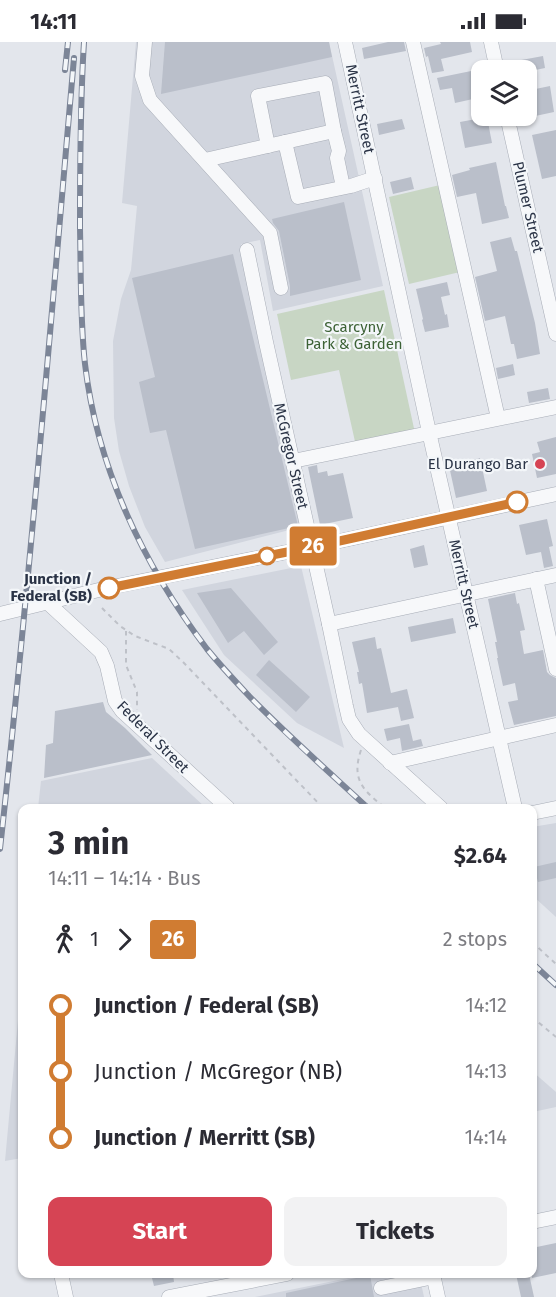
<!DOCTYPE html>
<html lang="en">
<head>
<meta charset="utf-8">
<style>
  :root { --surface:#fff; --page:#f2f2f3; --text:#2b2b33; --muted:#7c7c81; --accent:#d64454 }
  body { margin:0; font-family:"Fira Sans",sans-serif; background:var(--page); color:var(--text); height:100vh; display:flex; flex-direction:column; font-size:22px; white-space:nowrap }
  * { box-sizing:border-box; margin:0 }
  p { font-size:20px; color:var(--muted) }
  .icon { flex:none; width:33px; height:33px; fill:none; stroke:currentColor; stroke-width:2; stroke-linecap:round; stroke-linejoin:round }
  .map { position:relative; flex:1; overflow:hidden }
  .drawer { position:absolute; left:18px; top:762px; width:519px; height:474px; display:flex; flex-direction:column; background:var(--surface); border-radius:12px; box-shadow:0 2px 4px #0004 }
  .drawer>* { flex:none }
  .badge { padding:0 12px; border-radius:4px; font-size:21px; line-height:39px }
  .tools { position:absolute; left:471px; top:18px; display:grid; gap:12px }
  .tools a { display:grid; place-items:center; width:66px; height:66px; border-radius:12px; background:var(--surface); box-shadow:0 2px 4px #0004; font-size:30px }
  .map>.badge { position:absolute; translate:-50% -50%; box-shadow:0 0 0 3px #fff }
  .legs { display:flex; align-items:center; gap:9px; height:66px; padding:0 30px; font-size:20px }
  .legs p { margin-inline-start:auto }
  .summary { display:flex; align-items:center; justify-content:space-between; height:102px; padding:0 30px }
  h1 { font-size:33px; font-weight:700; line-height:45px }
  .primary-button { display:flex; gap:12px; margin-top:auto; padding:12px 30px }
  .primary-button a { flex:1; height:69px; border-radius:12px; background:var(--accent); color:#fff; font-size:24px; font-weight:700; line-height:69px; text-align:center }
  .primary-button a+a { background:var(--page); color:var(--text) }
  ul { padding:0 30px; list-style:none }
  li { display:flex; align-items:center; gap:21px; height:66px; font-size:22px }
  li i { display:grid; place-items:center; width:9px; height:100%; margin:0 8px; background:currentColor }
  li i::after { content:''; width:15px; height:15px; margin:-8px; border:4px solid; border-radius:50%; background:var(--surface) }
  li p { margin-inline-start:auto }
  li:first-child i { background:linear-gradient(#0000 50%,currentColor 0) }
  li:last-child i { background:linear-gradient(currentColor 50%,#0000 0) }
  .status { display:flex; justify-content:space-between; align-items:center; height:42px; padding:0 30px; background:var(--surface); direction:ltr }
  .status svg { height:16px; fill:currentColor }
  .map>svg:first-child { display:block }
  .built { fill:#d1d5de }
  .green { fill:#c8d6c4 }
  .building { fill:#babfca }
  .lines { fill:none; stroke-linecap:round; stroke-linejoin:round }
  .minor-casing { stroke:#a8adb7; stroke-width:15 }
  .path { stroke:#bec1c8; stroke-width:2; stroke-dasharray:4.5 4.5; stroke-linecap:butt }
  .minor { stroke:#f7f8fa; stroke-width:14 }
  .rail-casing { stroke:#7c8597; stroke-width:6 }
  .rail { stroke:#f3f6f9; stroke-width:4; stroke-dasharray:11; stroke-linecap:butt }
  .line-1-casing { stroke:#fff; stroke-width:14 }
  .line-1 { stroke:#d07c32; stroke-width:9 }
  .poi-dot { fill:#d64454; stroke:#f3f6f9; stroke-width:2 }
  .stop-1-dot { fill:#fff; stroke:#d07c32; stroke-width:3 }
  .labels { text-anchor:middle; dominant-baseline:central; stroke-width:4.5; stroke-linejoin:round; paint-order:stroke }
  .street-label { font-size:15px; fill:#2a3346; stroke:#f3f6f9 }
  .park-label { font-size:15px; fill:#3d6236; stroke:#f3f6f9 }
  .poi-label { font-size:15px; fill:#2a3346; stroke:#f3f6f9; text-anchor:end }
  .stop-label { font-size:15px; font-weight:bold; fill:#2a3346; stroke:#f3f6f9; text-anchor:end }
</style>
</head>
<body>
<div class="status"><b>14:11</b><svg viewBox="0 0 49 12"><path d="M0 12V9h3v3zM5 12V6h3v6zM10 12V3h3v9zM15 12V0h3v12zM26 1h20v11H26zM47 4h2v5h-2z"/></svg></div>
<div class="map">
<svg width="556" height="1255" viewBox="0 0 556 1255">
  <rect width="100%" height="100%" fill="#e3e6ec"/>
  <g class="built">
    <path d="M136 0H329L383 244 273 269 260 198 241 202 301 485 165 520 145 485 129 444 119 409 114 376 113 299 121 257 131 228 137 164 122 161Z"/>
    <path d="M301 524 344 706 297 681 224 613 182 548Z"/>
    <path d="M152 716 206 766H38L41 739Z"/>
    <path d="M556 781V875L533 854 532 785Z"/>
    <path d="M22 935V1116L5 1119Z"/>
    <path d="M532 1029 556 1050V1065L533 1070Z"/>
    <path d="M368 1232H419L424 1255H255Z"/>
  </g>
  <g class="green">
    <path d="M440 143 460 230 409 242 389 155Z"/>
    <path d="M384 248 415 391 356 404 339 328 291 338 277 272Z"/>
  </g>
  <g class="building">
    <path d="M165 0H329L332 15 161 52Z"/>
    <path d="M388 0H404L406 9 364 17 362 6Z"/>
    <path d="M440 0H470L472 10 441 17 444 29 432 31 428 14 426 15 424 6 441 2Z"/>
    <path d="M543 14 545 26 526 30V28H518L516 19Z"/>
    <path d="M476 28 482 55 455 61 452 46 440 48 437 36Z"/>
    <path d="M550 44 554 70 526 76V49Z"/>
    <path d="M487 75 492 101 465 106 460 80Z"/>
    <path d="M402 77 405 87 379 93 377 82Z"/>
    <path d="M556 88V134L542 137 532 93Z"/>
    <path d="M496 120 505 164H506L509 176 482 182 476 151 457 155 452 133 470 128 469 126Z"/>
    <path d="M411 135 414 147 393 152 390 140Z"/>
    <path d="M344 160 361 238 290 254V244L279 189 273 181 272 177Z"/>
    <path d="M511 195 515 209H517L535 281 540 312 517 317 514 302H511L505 274 485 279 475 235 497 229 490 200Z"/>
    <path d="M233 212 298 484 195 507 166 388 150 391 139 340 155 335 132 236Z"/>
    <path d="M447 240 450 253 441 255 445 273 447 272 449 285 425 290 422 278 423 277 416 247Z"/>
    <path d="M513 322 515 333 498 337 496 326Z"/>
    <path d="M548 346 550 357 529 361 527 350Z"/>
    <path d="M556 395V432L537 436 532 412 540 410 537 400Z"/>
    <path d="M480 416 487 449 456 456 449 424Z"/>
    <path d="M317 423 318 431 327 429 328 434 343 431 353 476 320 483 308 425Z"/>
    <path d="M547 477 553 504 549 505 553 524 544 526 541 510 526 513 519 483Z"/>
    <path d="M424 503 428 523 414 526 410 507Z"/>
    <path d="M231 546 278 600 264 613 244 589 228 601 197 551Z"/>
    <path d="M515 551 517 562 519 561 525 588 520 589 524 612 543 608 547 630 550 633 556 636V674L514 683 508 660 518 658 515 641 503 644 497 616H498L495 600H497L488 557Z"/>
    <path d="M453 576 456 591 411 600 408 585Z"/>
    <path d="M375 595 377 607 381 606 391 651 407 647 414 676 401 679 398 665 367 671 362 641 359 642 357 630H359L352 600Z"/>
    <path d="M269 618 310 655 296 670 256 633Z"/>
    <path d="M103 660 106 670 125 686 152 713 44 736 46 703 53 701 55 669Z"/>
    <path d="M409 682 413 699 421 697 423 704 402 709 400 696 387 699 384 687Z"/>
    <path d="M556 820V836L538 840 534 825Z"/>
    <path d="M556 1201V1231L532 1236V1206Z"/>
    <path d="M151 1232H173L174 1240 154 1244Z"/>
    <path d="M516 1232H529L534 1255H521Z"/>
    <path d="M370 1233 374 1255H286V1251Z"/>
  </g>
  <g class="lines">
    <defs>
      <g id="minor">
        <path d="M145 0 142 34 150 58 270 191 281 246"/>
        <path d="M345 0 429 390 515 766"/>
        <path d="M413 0 498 376"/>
        <path d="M491 0 497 28"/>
        <path d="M507 74 556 292"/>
        <path d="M334 89 339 109 337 116 343 145"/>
        <path d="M268 104 258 54 325 41 334 89 285 100"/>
        <path d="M205 118 285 100 298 155 351 144 375 136"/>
        <path d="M247 208 266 300 329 582 346 664 349 677 359 692 441 766"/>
        <path d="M293 419 556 365"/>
        <path d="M536 537 556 627"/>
        <path d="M48 561 101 610 107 624 115 659 122 669 228 766"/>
        <path d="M0 572 107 546 312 505 556 452"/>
        <path d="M329 582 556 533"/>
        <path d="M390 721 556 683"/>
        <path d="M532 771 556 766"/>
        <path d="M532 1180 556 1175"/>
        <path d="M61 1232 66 1255"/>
        <path d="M433 1232 438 1255"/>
        <path d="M381 1246 434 1235"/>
        <path d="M169 1255 287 1232"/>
      </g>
    </defs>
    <use href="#minor" class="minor-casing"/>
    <g class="path">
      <path d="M102 566 120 584 135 594 169 607 183 620 323 766"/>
      <path d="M126 589V623L137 650V668"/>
      <path d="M361 708C351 738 363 748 385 766"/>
      <path d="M532 900 556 922"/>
      <path d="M532 975 556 995"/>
    </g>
    <use href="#minor" class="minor"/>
    <defs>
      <g id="rail">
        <path d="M84 0C80 62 80 124 80 186 81 231 80 277 85 322 97 426 144 524 207 607 220 623 235 639 249 654 287 693 328 729 368 766"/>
        <path d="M65 28 68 0"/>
        <path d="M0 807C29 544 51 280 74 16"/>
        <path d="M532 921 556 943"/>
      </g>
    </defs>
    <use href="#rail" class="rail-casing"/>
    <use href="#rail" class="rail"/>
  </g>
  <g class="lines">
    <defs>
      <path id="line-1" d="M109 546 312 505 517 460"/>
    </defs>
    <use href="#line-1" class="line-1-casing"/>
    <use href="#line-1" class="line-1"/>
  </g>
  <circle class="poi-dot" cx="540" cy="422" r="6"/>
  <g class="stop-1-dot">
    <circle cx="517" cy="460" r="10"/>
    <circle cx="267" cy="514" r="8"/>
    <circle cx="109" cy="546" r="10"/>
  </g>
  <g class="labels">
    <g class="street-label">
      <text transform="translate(360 67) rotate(78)">Merritt Street</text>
      <text transform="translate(528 165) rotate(77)">Plumer Street</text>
      <text transform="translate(291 414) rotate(77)">McGregor Street</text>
      <text transform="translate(464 542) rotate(77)">Merritt Street</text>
      <text transform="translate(153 695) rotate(45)">Federal Street</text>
    </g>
    <g class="park-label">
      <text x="354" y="285">Scarcyny<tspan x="354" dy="17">Park &amp; Garden</tspan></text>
    </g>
    <g class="poi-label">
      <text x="528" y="422">El Durango Bar</text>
    </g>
    <g class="stop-label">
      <text x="92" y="537">Junction /<tspan x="92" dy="17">Federal (SB)</tspan></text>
    </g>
  </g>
</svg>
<div class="tools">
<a><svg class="icon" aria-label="layers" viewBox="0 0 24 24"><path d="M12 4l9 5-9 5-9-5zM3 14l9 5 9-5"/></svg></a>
</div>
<b class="badge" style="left:313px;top:504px;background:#d07c32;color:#fff">26</b>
<section class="drawer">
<div class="summary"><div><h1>3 min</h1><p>14:11 – 14:14 · Bus</p></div><b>$2.64</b></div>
<div class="legs"><svg class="icon" aria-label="walk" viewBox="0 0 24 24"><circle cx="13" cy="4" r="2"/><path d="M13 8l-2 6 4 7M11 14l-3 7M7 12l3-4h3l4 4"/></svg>1<svg class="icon" aria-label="forward" viewBox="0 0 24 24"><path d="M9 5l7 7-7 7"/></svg><b class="badge" style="background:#d07c32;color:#fff">26</b><p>2 stops</p></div>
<ul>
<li><i style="color:#d07c32"></i><b>Junction / Federal (SB)</b><p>14:12</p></li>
<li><i style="color:#d07c32"></i><span>Junction / McGregor (NB)</span><p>14:13</p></li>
<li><i style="color:#d07c32"></i><b>Junction / Merritt (SB)</b><p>14:14</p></li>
</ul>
<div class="primary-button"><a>Start</a><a>Tickets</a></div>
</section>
</div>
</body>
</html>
